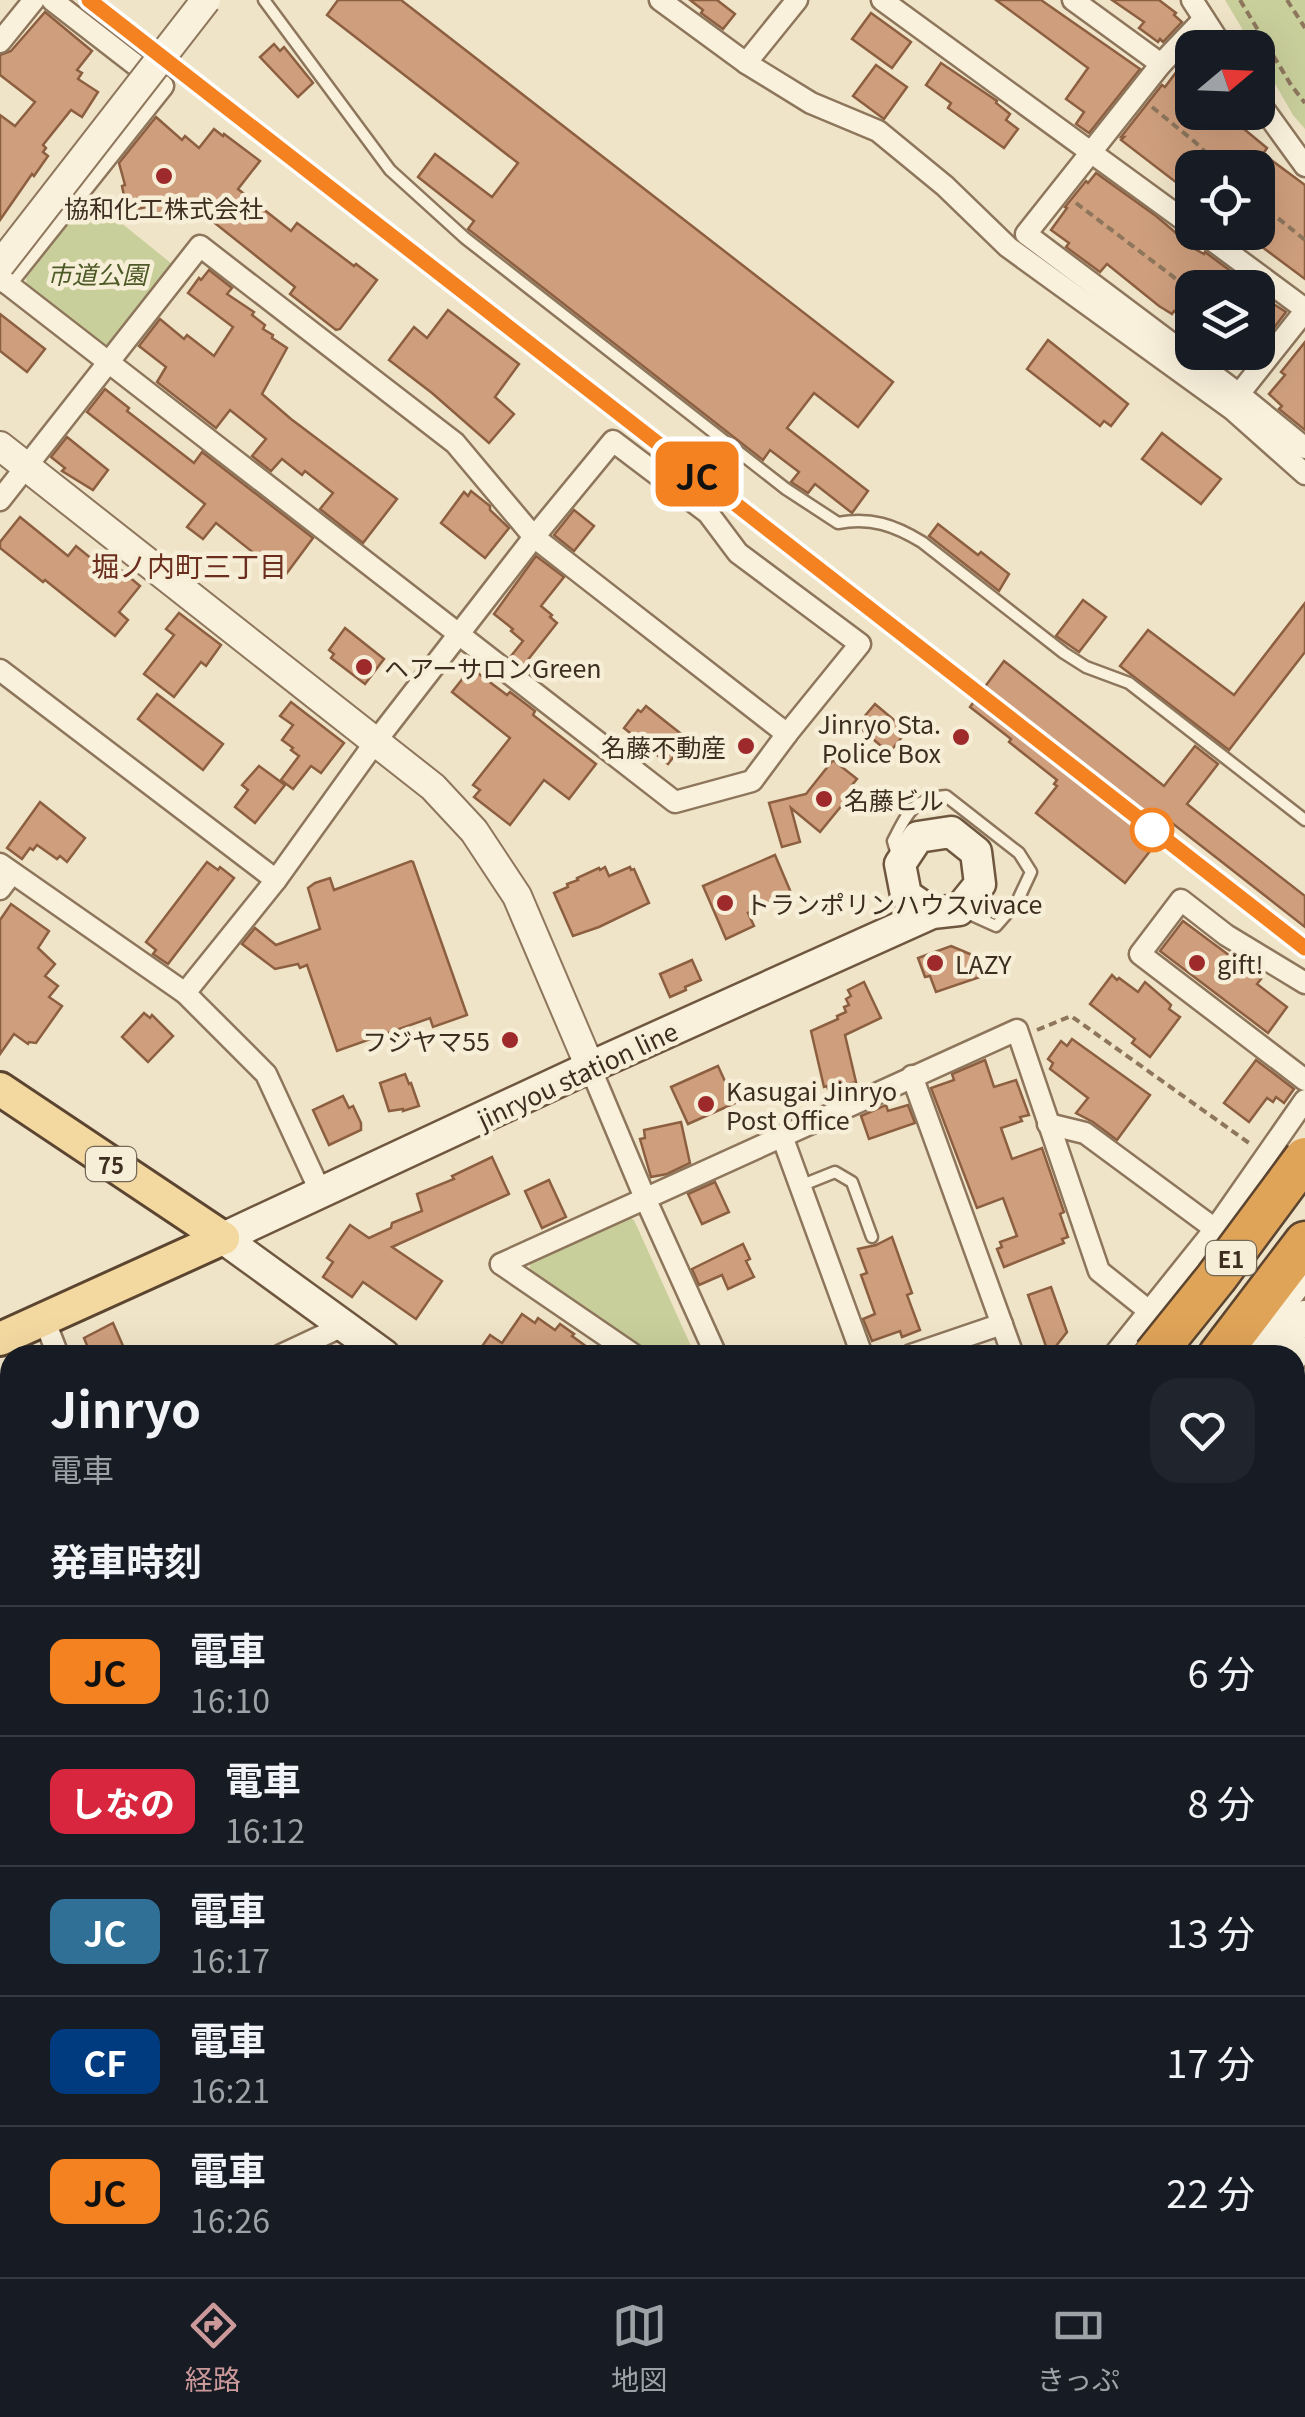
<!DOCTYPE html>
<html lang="ja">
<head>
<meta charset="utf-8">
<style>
  :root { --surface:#171b24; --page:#20242c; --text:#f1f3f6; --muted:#9ea1a6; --line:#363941; --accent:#cc999b }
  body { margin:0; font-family:Georgia,"Noto Sans JP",serif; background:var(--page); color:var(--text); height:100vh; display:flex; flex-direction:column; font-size:38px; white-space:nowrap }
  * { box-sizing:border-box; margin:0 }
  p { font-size:32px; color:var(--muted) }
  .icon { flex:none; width:55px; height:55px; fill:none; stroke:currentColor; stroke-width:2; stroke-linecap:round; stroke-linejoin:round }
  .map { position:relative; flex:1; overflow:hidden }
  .drawer { position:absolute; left:0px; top:1345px; width:1305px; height:932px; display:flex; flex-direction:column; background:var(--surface); border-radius:30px 30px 0 0; box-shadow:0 10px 40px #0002 }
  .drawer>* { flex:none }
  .badge { padding:0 20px; border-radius:15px; font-size:35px; line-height:65px }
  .needle { width:65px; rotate:71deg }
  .fabs { position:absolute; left:1175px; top:30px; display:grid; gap:20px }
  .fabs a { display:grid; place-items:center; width:100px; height:100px; border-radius:20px; background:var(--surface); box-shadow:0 10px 40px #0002; font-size:50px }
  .map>.badge { position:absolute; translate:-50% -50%; box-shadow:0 0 0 5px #fff }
  h2 { padding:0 50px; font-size:38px; line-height:90px }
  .round { display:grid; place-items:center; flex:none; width:105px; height:105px; border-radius:30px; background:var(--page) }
  .overview { display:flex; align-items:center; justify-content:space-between; height:170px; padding:0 50px }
  h1 { font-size:48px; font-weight:700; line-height:75px }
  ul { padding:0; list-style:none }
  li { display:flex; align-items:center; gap:30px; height:130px; padding:0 50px; border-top:2px solid var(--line) }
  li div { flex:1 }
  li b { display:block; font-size:38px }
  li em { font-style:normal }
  li .badge { min-width:110px; font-weight:700; text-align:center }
  .tabs { display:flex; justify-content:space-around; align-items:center; height:140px; border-top:2px solid var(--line); background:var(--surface); font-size:28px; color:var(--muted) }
  .tabs a { display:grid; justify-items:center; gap:5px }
  .tabs .selected { color:var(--accent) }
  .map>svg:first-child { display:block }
  .green { fill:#c9cf9b }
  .water { fill:#a9c4bc; stroke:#6f938a; stroke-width:2.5 }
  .building { fill:#cf9f7d; stroke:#8d5f41; stroke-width:2.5 }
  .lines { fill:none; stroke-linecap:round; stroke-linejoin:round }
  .service-casing { stroke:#8d765c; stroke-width:15 }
  .minor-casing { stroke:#8d765c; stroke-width:25 }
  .tertiary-casing { stroke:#8d765c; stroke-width:32 }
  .secondary-casing { stroke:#6f573f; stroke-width:35 }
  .primary-casing { stroke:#5b4430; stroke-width:38 }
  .motorway-casing { stroke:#5b4430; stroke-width:45 }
  .path { stroke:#8d765c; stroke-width:4; stroke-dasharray:8 5; stroke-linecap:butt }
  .service { stroke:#faf1dc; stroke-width:10 }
  .minor { stroke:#faf1dc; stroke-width:20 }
  .tertiary { stroke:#faf1dc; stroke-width:28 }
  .secondary { stroke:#faf1dc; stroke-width:30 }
  .primary { stroke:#f3d9a0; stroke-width:32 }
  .motorway { stroke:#e0a458; stroke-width:40 }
  .rail-casing { stroke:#3d2e20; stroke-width:10 }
  .rail { stroke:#f7eed8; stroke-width:6; stroke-dasharray:19; stroke-linecap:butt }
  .tertiary-bridge-casing { stroke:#8d765c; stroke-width:32; stroke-linecap:butt }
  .motorway-bridge-casing { stroke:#5b4430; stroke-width:45; stroke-linecap:butt }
  .tertiary-bridge { stroke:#faf1dc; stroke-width:28 }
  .motorway-bridge { stroke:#e0a458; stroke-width:40 }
  .line-casing { stroke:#fff; stroke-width:22 }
  .line { stroke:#f58220; stroke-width:15 }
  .poi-dot { fill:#9e2a2b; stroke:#f7eed8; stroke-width:4 }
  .stop-dot { fill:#fff; stroke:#f58220; stroke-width:5 }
  .labels { text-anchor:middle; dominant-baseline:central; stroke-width:9; stroke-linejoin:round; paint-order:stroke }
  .shield { fill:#f7eed8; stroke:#756857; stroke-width:2.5 }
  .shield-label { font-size:22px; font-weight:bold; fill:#3d2e20 }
  .poi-label { font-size:25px; fill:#3d2e20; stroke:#f7eed8; text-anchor:start }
  .park-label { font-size:25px; font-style:italic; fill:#4d5a26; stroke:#f7eed8 }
  .street-label { font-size:25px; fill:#3d2e20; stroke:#f7eed8 }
  .neighbourhood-label { font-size:28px; fill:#6b2e1e; stroke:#f7eed8 }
</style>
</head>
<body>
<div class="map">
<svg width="1305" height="2277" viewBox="0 0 1305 2277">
  <rect width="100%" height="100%" fill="#f0e4c8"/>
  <g class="green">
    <path d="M1225 0H1305V129L1293 115 1258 54V48L1253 47Z"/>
    <path d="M89 197 172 264 111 344 101 345 27 288 26 278Z"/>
    <path d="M626 1216 634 1220 695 1355H641L530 1275V1260Z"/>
  </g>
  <path class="water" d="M0 2040 10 2047V2268H114L118 2277H0Z"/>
  <g class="building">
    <path d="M338 0H401L893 382 858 427 814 393 787 428 868 491 852 513 815 484 808 493 791 482 799 472 770 450 763 460 468 229 474 221 418 177 435 154 492 197 518 163 327 15Z"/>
    <path d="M690 0H717L735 14 723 29 701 13 703 10Z"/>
    <path d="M996 0H1041L1140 69 1089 133 1076 124 1084 112 1066 99 1088 68Z"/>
    <path d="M1112 0H1159L1176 13 1174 15 1182 22 1163 42 1160 39 1158 42 1139 28 1144 22Z"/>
    <path d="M45 12 92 51 77 70 82 73 78 79 98 92 82 117 71 110 43 145 46 148 43 152 48 156 34 176 32 174 0 220V115L15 126 35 102 0 75V55L11 51Z"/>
    <path d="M871 13 911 42 892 68 852 39Z"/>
    <path d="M274 44 280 51 284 47 313 83 298 97 260 57Z"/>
    <path d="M1192 51V112H1235L1249 123 1244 129 1267 148 1263 154 1305 185V279L1242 232H1258V168H1192V180L1186 190 1121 140 1124 137H1121L1162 85 1165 87Z"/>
    <path d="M941 63 997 101 996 103 1010 114 1006 120 1018 129 1004 148 948 108 951 103 926 85Z"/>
    <path d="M876 65 907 87 884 119 853 96Z"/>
    <path d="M156 117 182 140 185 136 199 148 214 129 223 136 224 134 260 161 238 189 291 231 297 223 354 266 356 264 377 280 340 329 336 330 290 294 295 287 201 212 193 214 191 206 148 215 147 207 127 211 122 186 125 185 119 163Z"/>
    <path d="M1096 173 1156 216 1195 249 1204 254 1205 252 1236 275 1227 288H1211L1192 274V324L1174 311 1172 314 1159 306 1107 264 1100 272 1066 247 1069 243 1051 230 1067 208 1065 207 1086 181 1088 183Z"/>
    <path d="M209 270 232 288 227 294 254 312 252 315 265 325 263 329 273 335 272 338 287 348 262 394 291 419 397 499 363 543 320 509 333 493 305 471 302 475 282 459 271 471 252 456 266 439 230 410 216 428 157 382 166 367 139 346 160 319 184 339 187 335 214 356 233 327 188 293 199 278 201 280Z"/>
    <path d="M1258 294 1286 312 1258 349Z"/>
    <path d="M448 310 519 364 495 397 514 414 489 443 432 393 389 360 414 327 427 338Z"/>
    <path d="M0 314 45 349 27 372 0 351Z"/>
    <path d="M1048 340 1128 404 1111 426 1104 421 1100 426 1027 369Z"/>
    <path d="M1305 342V430L1279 409 1282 406 1269 394 1285 375 1281 372Z"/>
    <path d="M105 389 129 408 127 411 194 463 202 452 313 538 284 577 216 523 203 539 187 527 205 504 87 412Z"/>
    <path d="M1162 433 1221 479 1201 504 1142 459Z"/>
    <path d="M67 437 108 470 93 490 62 471 65 468 51 457Z"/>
    <path d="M471 491 490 506V510L509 528 485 558 441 523 464 492 468 496Z"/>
    <path d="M574 510 594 526 574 551 554 535Z"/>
    <path d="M20 517 68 556 76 546 109 573 115 565 140 586 119 612 128 620 115 636 45 580 43 582 0 548V542Z"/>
    <path d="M938 524 978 555 981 552 1009 574 999 591 929 536Z"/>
    <path d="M536 556 564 577 541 606 552 615 550 617 557 623 523 666 511 656 523 641 511 631 513 629 494 614Z"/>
    <path d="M1083 600 1106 617 1079 652 1056 636Z"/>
    <path d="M1305 603V652L1229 750 1120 666 1148 630 1234 695Z"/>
    <path d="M179 613 221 645 206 666 201 662 174 697 144 674 174 635 166 629Z"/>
    <path d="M345 628 384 659 365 684 331 658 334 654 329 650Z"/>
    <path d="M1004 661 1164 786 1195 746 1218 764 1187 804 1305 896V927L1172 823 1125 883 1036 813 1057 786 1054 784 1057 780 1009 742 1011 739 970 707Z"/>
    <path d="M471 668 507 695 510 692 535 711 533 715 596 764 569 799 544 780 510 825 474 797 480 790 473 785 510 738 452 692Z"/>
    <path d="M157 694 223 744 203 770 138 719Z"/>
    <path d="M291 702 344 743 321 773 311 766 293 789 281 780 299 756 291 750 293 748 282 740 293 725 280 716Z"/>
    <path d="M875 704 907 731 889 753 857 725Z"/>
    <path d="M646 706 685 737 680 743 683 745 668 764 624 728 638 710 641 712Z"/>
    <path d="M833 760 857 779 852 785 856 788 820 832 791 808 800 842 782 847 769 803 806 794Z"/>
    <path d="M259 766 285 785 255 823 235 807 248 790 242 785Z"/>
    <path d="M40 802 85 838 67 862 60 856 57 859 37 845 33 850 30 848 22 859 7 848Z"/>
    <path d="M775 855 792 895 748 913 754 926 726 939 703 886Z"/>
    <path d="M411 861 413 862 467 1015 433 1027 430 1018 337 1051 307 965 300 968 298 964 275 969 242 944 255 928 276 945 320 929 308 888 315 883 330 878 334 890Z"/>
    <path d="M207 862 218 870 220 867 234 878 168 964 153 954 156 950 146 942Z"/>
    <path d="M605 867 609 876 630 867 631 870 634 869 649 903 599 927 573 936 554 893 568 887 567 884 578 880 577 878 599 868 600 870Z"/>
    <path d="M11 904 49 931 38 948 55 964 45 976 58 986 49 997 62 1006 36 1043 29 1042 28 1044 14 1034 0 1054V920Z"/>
    <path d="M1183 921 1261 979 1257 984 1287 1007 1268 1033 1160 951Z"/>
    <path d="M951 946 977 957 983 976 936 992 930 976 925 977 918 958Z"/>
    <path d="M692 960 701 980 685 987 686 990 670 997 660 974Z"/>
    <path d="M1112 975 1117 980 1119 978 1138 992 1145 982 1168 1002 1171 1005 1169 1009 1180 1017 1150 1057 1132 1043 1135 1039 1090 1004Z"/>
    <path d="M864 982 881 1018 845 1035 856 1082 828 1089 827 1086 824 1087 811 1031 838 1019 837 1016 846 1012 844 1007 849 1005 846 999 851 996 848 990Z"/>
    <path d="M144 1013 150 1018 152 1015 173 1036 148 1062 122 1037Z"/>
    <path d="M1072 1039 1150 1095 1117 1140 1093 1122 1076 1113 1088 1098 1050 1069 1053 1063 1048 1059 1061 1041 1067 1046Z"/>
    <path d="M985 1060 994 1087 1016 1080 1029 1115 1020 1117 1022 1121 1001 1128 1012 1159 1042 1148 1064 1212 1060 1214 1068 1237 1062 1239 1064 1243 1004 1267 997 1249 1002 1247 1000 1242 1017 1236 1003 1198 977 1208 931 1088 954 1080 952 1074Z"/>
    <path d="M1256 1060 1294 1089 1284 1103 1276 1097 1273 1102 1267 1098 1249 1122 1224 1103Z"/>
    <path d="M718 1066 735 1103 688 1124 671 1087Z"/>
    <path d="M405 1074 409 1084 411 1083 419 1106 403 1111V1109L389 1111 380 1083Z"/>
    <path d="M343 1096 349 1108 353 1106 361 1123V1130L329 1145 313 1110Z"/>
    <path d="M886 1105 888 1111 908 1105 915 1123 869 1139 861 1116Z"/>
    <path d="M681 1122 690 1163 667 1174 651 1177 640 1139 645 1138 644 1130Z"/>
    <path d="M492 1157 509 1194 392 1247 442 1281 416 1319 363 1282 352 1297 323 1277 333 1262 327 1258 350 1225 369 1238 391 1228 392 1223 422 1211 417 1194 454 1179 452 1176Z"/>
    <path d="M549 1180 566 1217 542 1228 525 1191Z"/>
    <path d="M715 1182 729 1212 702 1224 688 1194Z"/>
    <path d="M892 1237 912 1293 907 1295 920 1330 902 1337 900 1331 872 1341 863 1319 875 1314 861 1275 867 1273 858 1249 876 1245Z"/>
    <path d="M743 1244 750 1259 746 1261 754 1277 728 1289 722 1275 699 1285 692 1269Z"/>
    <path d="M1051 1287 1067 1332 1049 1355 1028 1295Z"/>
    <path d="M522 1314 535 1323 538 1318 555 1330 560 1324 574 1334 572 1336 598 1355H476L490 1335 502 1343Z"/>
    <path d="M113 1323 127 1355H91L84 1338Z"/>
  </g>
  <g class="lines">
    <defs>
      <g id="service">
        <path d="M264 0 390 170 465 238 786 489 838 523C871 517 894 525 922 542L1064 653 1086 667 1129 683 1305 820"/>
        <path d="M898 858 893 841C907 814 913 798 946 796L1019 853 1031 872 1017 902 996 926 965 912"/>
        <path d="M800 1186 835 1172 852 1182 872 1237"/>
      </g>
      <g id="minor">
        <path d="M660 0 746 63 811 103 878 131 945 186 1008 247 1233 410 1305 474"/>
        <path d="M882 0 1192 226"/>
        <path d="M1073 0 1161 64"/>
        <path d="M1192 0 1223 48"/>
        <path d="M1204 19 1161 64 1026 234 1239 394 1305 448"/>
        <path d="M0 42 34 0"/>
        <path d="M746 63 797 0"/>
        <path d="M1258 101 1305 166"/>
        <path d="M1201 232 1305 309"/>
        <path d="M0 278 675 802 752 781 787 734 860 644 738 553 708 513 613 441 534 537 376 741 276 880 185 993"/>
        <path d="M6 283 163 86 52 0"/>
        <path d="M1239 394 1305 311"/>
        <path d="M0 500 200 246 455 443 534 537 787 734"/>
        <path d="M0 670 276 880"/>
        <path d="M0 864 185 993 266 1074 321 1193"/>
        <path d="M0 889 12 873"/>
        <path d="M1305 983 1226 935 1181 900 1140 954 1305 1080"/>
        <path d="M590 1067 645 1198 716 1355"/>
        <path d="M912 1076 1013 1355"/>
        <path d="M1048 1124 1085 1133 1215 1229"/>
        <path d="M782 1136 862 1355"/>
        <path d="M501 1264 1017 1030 1099 1271 1149 1311"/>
        <path d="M501 1264 634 1355"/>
        <path d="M44 1319 58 1355"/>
        <path d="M281 1355 343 1326"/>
        <path d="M911 1355 1002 1324"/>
        <path d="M1114 1355 1215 1229 1305 1100"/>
        <path d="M1248 1355 1305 1279"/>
        <path d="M1295 1361 1305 1348"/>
        <path d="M1295 1451 1305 1459"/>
        <path d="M0 1486 10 1481"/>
        <path d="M0 1602 10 1603"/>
        <path d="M1295 1653 1305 1660"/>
        <path d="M1295 1798 1305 1785"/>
        <path d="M412 2268 427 2277"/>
        <path d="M1174 2268 1183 2277"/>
        <path d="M557 2277 559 2268"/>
        <path d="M678 2277 680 2268"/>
        <path d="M814 2277 815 2268"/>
        <path d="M953 2277 954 2268"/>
        <path d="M1293 2277 1305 2260"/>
      </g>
      <g id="tertiary">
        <path d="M0 446 433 787 474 831 517 896 590 1067"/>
        <path d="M1273 1355 1305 1315"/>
        <path d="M0 1777 10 1799"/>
        <path d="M1110 2277 1116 2268"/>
      </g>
      <g id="secondary">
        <path d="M384 1355 223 1238 590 1067 932 913 959 910 980 884 976 852 951 832 918 837 900 864 906 895 932 913"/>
        <path d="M1295 1997 1305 2004"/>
      </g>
      <g id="primary">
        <path d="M0 1089 223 1238"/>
        <path d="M0 1339 223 1238"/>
      </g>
      <g id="motorway">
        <path d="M1219 1355 1305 1242"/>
        <path d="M46 2277 63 2268"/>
        <path d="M149 2277 165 2268"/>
      </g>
    </defs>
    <use href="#service" class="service-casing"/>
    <use href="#minor" class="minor-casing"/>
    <use href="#tertiary" class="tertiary-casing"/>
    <use href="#secondary" class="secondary-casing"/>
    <use href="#primary" class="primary-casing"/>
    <use href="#motorway" class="motorway-casing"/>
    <g class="path">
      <path d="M1240 0 1291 85 1305 103"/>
      <path d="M1287 0 1305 28"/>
      <path d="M1152 107 1195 142 1222 168"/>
      <path d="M1258 202 1305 240"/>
      <path d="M1076 203 1192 291"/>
      <path d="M1037 1030 1071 1016 1249 1143"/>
      <path d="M0 1878 10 1892"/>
      <path d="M282 2268 287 2277"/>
    </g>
    <use href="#service" class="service"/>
    <use href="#minor" class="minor"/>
    <use href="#tertiary" class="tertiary"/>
    <use href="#secondary" class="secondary"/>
    <use href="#primary" class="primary"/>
    <use href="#motorway" class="motorway"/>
    <defs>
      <path id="rail" d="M89 0 1305 949"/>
    </defs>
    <use href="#rail" class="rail-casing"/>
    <use href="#rail" class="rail"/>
    <defs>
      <path id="tertiary-bridge" d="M0 265 206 0"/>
      <path id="motorway-bridge" d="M1154 1355 1216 1278 1305 1158"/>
    </defs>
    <use href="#tertiary-bridge" class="tertiary-bridge-casing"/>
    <use href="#motorway-bridge" class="motorway-bridge-casing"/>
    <use href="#tertiary-bridge" class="tertiary-bridge"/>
    <use href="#motorway-bridge" class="motorway-bridge"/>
  </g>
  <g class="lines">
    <defs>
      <path id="line" d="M89 0 1305 948"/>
    </defs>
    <use href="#line" class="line-casing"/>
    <use href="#line" class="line"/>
  </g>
  <g class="poi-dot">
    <circle cx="164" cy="176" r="10"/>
    <circle cx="364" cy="667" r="10"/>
    <circle cx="961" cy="737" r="10"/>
    <circle cx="746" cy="746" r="10"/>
    <circle cx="824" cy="799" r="10"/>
    <circle cx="725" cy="903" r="10"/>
    <circle cx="935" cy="963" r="10"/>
    <circle cx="1197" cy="963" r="10"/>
    <circle cx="510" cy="1040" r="10"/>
    <circle cx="706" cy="1104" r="10"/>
  </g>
  <circle class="stop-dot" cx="1152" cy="830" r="20"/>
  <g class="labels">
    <g class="shield">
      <rect x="86" y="1147" width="50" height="34" rx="8"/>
      <rect x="1206" y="1241" width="50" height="34" rx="8"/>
    </g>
    <g class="shield-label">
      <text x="111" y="1164">75</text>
      <text x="1231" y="1258">E1</text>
    </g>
    <g class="poi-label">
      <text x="164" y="207" text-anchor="middle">協和化工株式会社</text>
      <text x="384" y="667">ヘアーサロンGreen</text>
      <text x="941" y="723" text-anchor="end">Jinryo Sta.<tspan x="941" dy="29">Police Box</tspan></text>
      <text x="726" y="746" text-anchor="end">名藤不動産</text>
      <text x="844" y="799">名藤ビル</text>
      <text x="745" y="903">トランポリンハウスvivace</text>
      <text x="955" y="963">LAZY</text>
      <text x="1217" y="963">gift!</text>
      <text x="490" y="1040" text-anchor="end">フジヤマ55</text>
      <text x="726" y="1090">Kasugai Jinryo<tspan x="726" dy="29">Post Office</tspan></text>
    </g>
    <g class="park-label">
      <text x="97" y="273">市道公園</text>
    </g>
    <g class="street-label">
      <text transform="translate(577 1074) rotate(-25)">jinryou station line</text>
    </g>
    <g class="neighbourhood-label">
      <text x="189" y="565">堀ノ内町三丁目</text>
    </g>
  </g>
</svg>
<div class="fabs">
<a><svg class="needle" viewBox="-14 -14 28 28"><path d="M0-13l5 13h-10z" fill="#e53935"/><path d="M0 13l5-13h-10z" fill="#9ea1a6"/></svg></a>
<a><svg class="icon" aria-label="locate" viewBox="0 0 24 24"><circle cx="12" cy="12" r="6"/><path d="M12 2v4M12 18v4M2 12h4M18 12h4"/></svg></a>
<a><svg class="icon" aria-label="layers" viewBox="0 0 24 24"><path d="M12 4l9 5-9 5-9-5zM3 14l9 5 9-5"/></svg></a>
</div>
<b class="badge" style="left:697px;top:474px;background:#f58220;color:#111">JC</b>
<section class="drawer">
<div class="overview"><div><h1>Jinryo</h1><p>電車</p></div><a class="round"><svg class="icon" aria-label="heart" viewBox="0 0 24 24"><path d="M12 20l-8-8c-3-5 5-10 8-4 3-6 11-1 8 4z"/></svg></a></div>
<h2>発車時刻</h2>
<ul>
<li><span class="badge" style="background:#f58220;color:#111">JC</span><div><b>電車</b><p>16:10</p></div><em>6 分</em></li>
<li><span class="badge" style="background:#d7263d;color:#fff">しなの</span><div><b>電車</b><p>16:12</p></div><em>8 分</em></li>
<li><span class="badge" style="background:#307097;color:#fff">JC</span><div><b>電車</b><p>16:17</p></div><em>13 分</em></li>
<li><span class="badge" style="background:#003b80;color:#fff">CF</span><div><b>電車</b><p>16:21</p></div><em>17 分</em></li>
<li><span class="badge" style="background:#f58220;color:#111">JC</span><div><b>電車</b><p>16:26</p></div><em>22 分</em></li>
</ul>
</section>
</div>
<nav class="tabs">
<a class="selected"><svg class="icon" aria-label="directions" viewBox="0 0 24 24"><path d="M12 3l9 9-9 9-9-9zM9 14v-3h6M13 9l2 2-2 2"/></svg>経路</a>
<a><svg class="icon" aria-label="map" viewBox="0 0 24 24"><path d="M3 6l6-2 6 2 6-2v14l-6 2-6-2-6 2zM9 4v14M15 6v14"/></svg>地図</a>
<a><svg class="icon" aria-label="tickets" viewBox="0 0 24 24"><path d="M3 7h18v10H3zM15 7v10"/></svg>きっぷ</a>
</nav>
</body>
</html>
